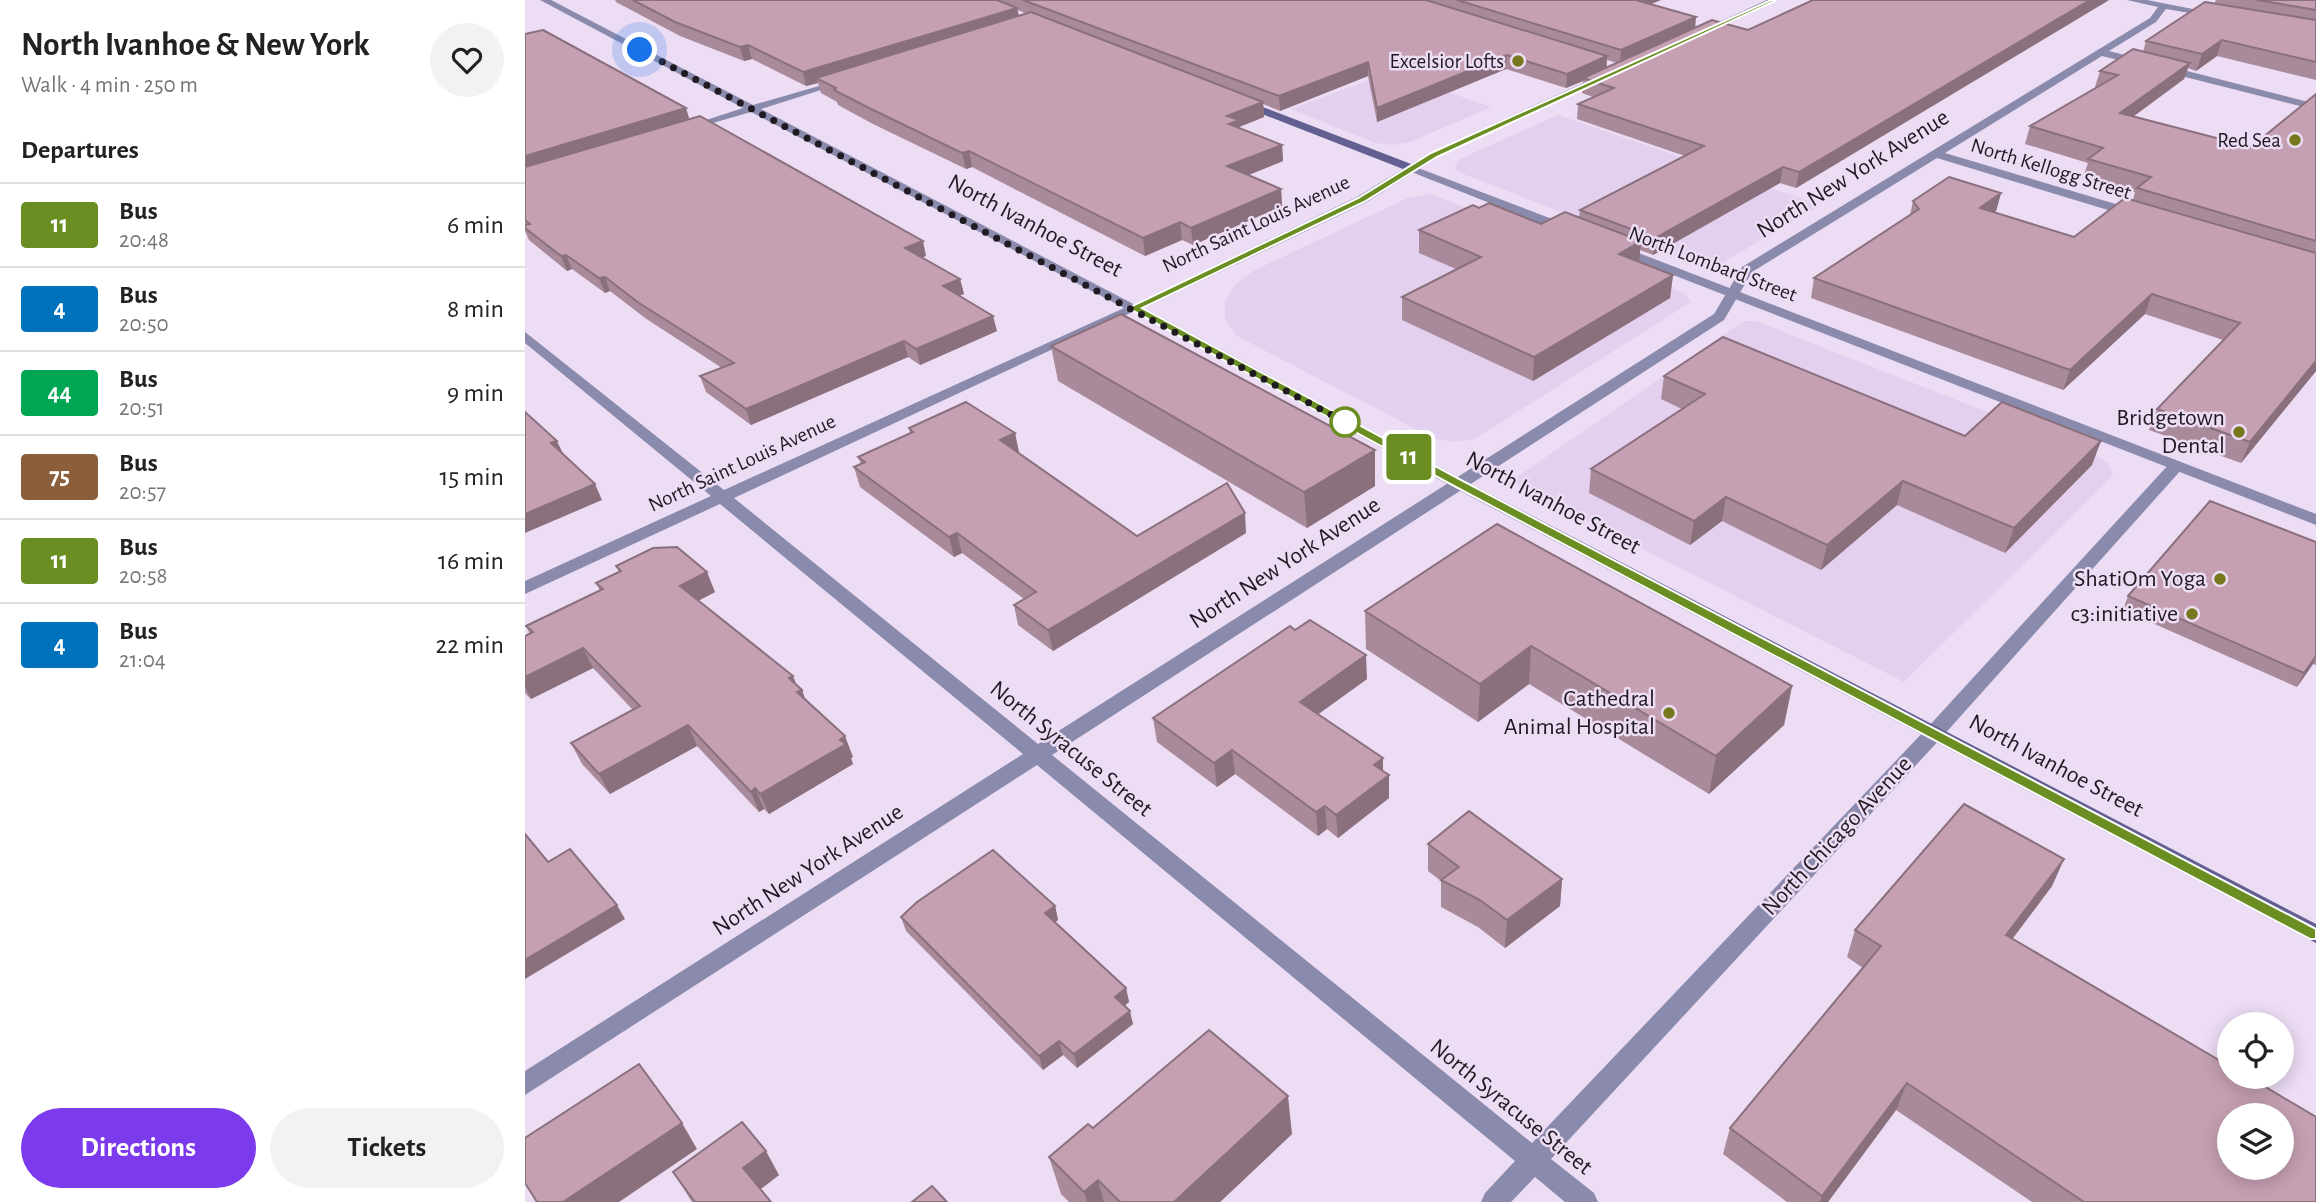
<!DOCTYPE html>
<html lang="en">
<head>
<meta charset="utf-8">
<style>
  :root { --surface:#fff; --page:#f2f2f2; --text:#222; --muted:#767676; --line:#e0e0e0; --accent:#7c3aed }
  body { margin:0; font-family:"Alegreya Sans",sans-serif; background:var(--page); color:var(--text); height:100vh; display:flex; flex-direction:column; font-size:26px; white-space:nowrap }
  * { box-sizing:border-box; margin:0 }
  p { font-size:23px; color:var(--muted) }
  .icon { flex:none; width:38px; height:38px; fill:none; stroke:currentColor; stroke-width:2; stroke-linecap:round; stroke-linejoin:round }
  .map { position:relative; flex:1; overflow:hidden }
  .details { display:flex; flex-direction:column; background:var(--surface); width:525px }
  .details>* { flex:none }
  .badge { padding:0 14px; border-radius:5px; font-size:24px; line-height:46px }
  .buttons { position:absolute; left:1692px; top:1012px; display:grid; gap:14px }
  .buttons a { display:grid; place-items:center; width:77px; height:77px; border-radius:50%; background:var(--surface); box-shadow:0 4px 18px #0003; font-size:35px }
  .you { position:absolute; width:35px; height:35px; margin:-18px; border:5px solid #fff; border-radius:50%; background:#1a73e8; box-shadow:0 0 0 10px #1a73e833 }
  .map>.badge { position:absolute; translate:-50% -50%; box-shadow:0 0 0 4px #fff }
  h2 { padding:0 21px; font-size:26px; line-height:63px }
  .round { display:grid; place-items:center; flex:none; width:74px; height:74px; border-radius:37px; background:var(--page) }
  .head { display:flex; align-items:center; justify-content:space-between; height:119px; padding:0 21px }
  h1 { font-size:33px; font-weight:700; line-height:52px }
  .action { display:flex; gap:14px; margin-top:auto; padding:14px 21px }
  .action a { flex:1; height:80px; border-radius:42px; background:var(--accent); color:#fff; font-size:28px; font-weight:700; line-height:80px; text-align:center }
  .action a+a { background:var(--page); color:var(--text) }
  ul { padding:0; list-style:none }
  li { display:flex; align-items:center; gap:21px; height:84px; padding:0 21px; border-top:2px solid var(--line) }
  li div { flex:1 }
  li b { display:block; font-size:26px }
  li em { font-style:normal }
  li .badge { min-width:77px; font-weight:700; text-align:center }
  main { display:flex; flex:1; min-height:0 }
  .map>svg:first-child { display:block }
  .built { fill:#e3cfee }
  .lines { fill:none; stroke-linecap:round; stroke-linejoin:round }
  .minor { fill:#8a8bac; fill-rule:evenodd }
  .tertiary { fill:#8a8bac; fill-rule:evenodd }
  .secondary { fill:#616090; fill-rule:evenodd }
  .wall { fill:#a98a9a; fill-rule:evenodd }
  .shaded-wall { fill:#8a707d }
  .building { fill:#c5a0b3; stroke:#8a707d; stroke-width:2; fill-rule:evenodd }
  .line { fill:#6b8e23; stroke:#fff; stroke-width:2 }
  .walk { stroke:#201a23; stroke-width:7; stroke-dasharray:0 12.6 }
  .poi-dot { fill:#77771e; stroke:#ecdcf4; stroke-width:2.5 }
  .stop-dot { fill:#fff; stroke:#6b8e23; stroke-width:3.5 }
  .labels { text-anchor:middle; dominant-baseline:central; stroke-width:5; stroke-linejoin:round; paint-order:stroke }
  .far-poi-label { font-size:21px; fill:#201a23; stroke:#ecdcf4; text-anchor:end }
  .far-street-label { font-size:21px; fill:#201a23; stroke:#ecdcf4 }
  .street-label { font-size:24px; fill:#201a23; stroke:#ecdcf4 }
  .poi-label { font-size:24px; fill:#201a23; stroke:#ecdcf4; text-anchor:end }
</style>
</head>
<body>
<main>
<section class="details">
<div class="head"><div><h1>North Ivanhoe &amp; New York</h1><p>Walk · 4 min · 250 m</p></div><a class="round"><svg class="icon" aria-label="heart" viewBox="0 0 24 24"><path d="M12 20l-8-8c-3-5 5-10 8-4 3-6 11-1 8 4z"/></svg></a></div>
<h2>Departures</h2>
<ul>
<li><span class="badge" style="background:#6b8e23;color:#fff">11</span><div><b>Bus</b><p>20:48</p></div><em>6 min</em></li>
<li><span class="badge" style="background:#0072bc;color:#fff">4</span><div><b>Bus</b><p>20:50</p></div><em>8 min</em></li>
<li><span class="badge" style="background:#00a651;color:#fff">44</span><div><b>Bus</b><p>20:51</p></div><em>9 min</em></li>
<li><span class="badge" style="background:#8b5e3c;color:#fff">75</span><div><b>Bus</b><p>20:57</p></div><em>15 min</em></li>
<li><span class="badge" style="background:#6b8e23;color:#fff">11</span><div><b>Bus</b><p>20:58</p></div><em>16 min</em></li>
<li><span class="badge" style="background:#0072bc;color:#fff">4</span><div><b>Bus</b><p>21:04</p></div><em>22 min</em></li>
</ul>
<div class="action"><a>Directions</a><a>Tickets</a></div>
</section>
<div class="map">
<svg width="1791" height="1202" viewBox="0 0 1791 1202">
  <rect width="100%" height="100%" fill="#ecdcf4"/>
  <g class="built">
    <path d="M864 72 966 107 885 142 868 145 851 143 767 109Z"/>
    <path d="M1033 115 1295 205 1197 263 1174 265 933 172 930 168 935 159Z"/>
    <path d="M906 194 1160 293 1166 302 951 438 931 442 910 439 712 336 700 319V301L710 285 730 270 885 197Z"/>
    <path d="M1219 321H1231L1569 454 1584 464 1588 475 1379 682 992 485V477Z"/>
  </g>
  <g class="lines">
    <path class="minor" d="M15 0H26L228 105 318 79V83L236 109 616 308 209 498 513 744 1189 314 1217 267 1625 18 1633 7 1602 0H1622L1693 14 1688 17 1641 9 1631 22 1584 51 1791 104V110L1577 56 1420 153 1614 211V217H1606L1412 158 1227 272 1199 320 527 755 1007 1143 1403 727 1645 463H1657L1659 466 1657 469 1417 737 1026 1159 1069 1193 1073 1202H1040L1010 1177 986 1202H956L960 1193 990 1161 512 765 0 1095V1071L498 754 195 504 0 594V581L186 496 0 343V332L199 490 599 308 226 112 160 131V127L218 108Z"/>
    <g class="tertiary">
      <path d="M888 166 1048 227 1050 230 1040 233 884 171V167Z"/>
      <path d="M1093 245 1791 514V525L1089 252V246Z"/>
    </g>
    <g class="secondary">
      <path d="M1242 0H1253L1181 34 1173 32Z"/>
      <path d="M1076 75 1085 77 913 157 840 203 619 308 940 481 1791 924V943L928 487 602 308 832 197 878 169 714 105V101H722L886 164 905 153Z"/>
    </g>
  </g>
  <g class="wall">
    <path d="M90 0H1136L1126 4 1170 28 1223 30 1288 0H1584L1271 188 1255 183 1128 255 1115 250 1114 262 1148 275 1145 298 1008 381 877 320V297L931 269 894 253V230L954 208 1016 224 1054 217 1055 210 1160 156 1052 119 1053 104 1068 97 1057 93 1058 81 1041 88 981 69 852 122 843 76 755 111 738 104 739 117 714 127 715 128 757 145 758 161 723 175 756 189 757 206 668 245 657 240 620 256 447 167 441 169 348 124 313 105 312 102 296 93 293 83 281 86 227 59 219 61 155 36 91 2ZM493 10 502 14 494 16ZM1082 60 1092 63 1082 68Z"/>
    <path d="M1691 0H1791V80L1692 56 1671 71 1663 68 1659 79 1609 116 1726 147 1791 94V371L1716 463 1624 430 1632 409 1698 340 1620 314 1538 390 1286 298 1289 278 1385 215 1388 201 1476 193 1471 211 1470 212 1549 237 1608 200 1610 192 1558 177 1563 163 1500 144 1505 126 1572 88 1570 87 1575 71 1618 52 1621 41 1689 4Z"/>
    <path d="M0 34 164 119 401 256 396 257 435 279 439 294 434 296 472 331 395 365 383 357 226 425 181 392 175 376 197 368 120 318 85 291 80 293 47 269 42 271 4 240 0 231Z"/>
    <path d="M526 346 850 486 782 528 533 381Z"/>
    <path d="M1139 376 1440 436 1567 465 1480 553 1372 505 1296 570 1197 521 1165 545 1064 493 1066 469 1157 409 1136 399Z"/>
    <path d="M384 428 490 433 493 452 612 536 721 533 528 651 493 625 489 605 499 599 437 553 429 557 335 487 329 467 336 464 333 457 385 433Z"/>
    <path d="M1791 542V665L1788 664 1772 687 1598 610 1603 596Z"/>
    <path d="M91 566 190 592 173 601 277 690 280 699 328 757 326 758 328 764 244 814 239 809 234 812 172 746 85 794 57 764 46 743 108 710 68 668 6 699 0 693V636L5 634 1 626 75 591 71 583 94 572Z"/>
    <path d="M840 611 1267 686 1259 725 1184 794 1004 684 953 722 841 649Z"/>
    <path d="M842 679 793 714 858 758V771L864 798 813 838 802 829 793 836 710 774 692 787 632 742 628 718Z"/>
    <path d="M903 844 1037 879 1035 906 980 948 953 927 916 907V881L903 871Z"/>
    <path d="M1539 859 1527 886 1488 938 1791 1202H1507L1371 1110 1303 1202H1262L1198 1154 1205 1128 1338 968 1322 957 1330 930Z"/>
    <path d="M530 906 533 920 530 922 601 988 604 1002 600 1005 608 1024 552 1068 538 1055 518 1070 381 931 376 917Z"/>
    <path d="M568 1128 767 1134 695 1202H544L536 1194 524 1157Z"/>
    <path d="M148 1172 254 1175 235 1189 246 1202H167Z"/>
  </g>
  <g class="shaded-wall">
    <path d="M1108 0H1136L1106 12Z"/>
    <path d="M1565 0H1584L1271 188 1274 172Z"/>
    <path d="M492 8 494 21 291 78 293 83 281 86 278 72Z"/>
    <path d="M1171 17 1170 30 1095 64 1096 50Z"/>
    <path d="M1697 40 1692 56 1671 71 1677 54Z"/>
    <path d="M223 45 227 59 219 61 215 47Z"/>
    <path d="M982 55 981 69 852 122V108Z"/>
    <path d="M1082 56 1081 70 1058 78V81L1041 88 1042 74Z"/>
    <path d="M843 62V76L755 111 754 96Z"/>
    <path d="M1665 63 1659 79 1590 130 1595 113Z"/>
    <path d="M738 102 739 117 714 127 715 136 706 140 702 116Z"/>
    <path d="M161 108 165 121 0 171V156Z"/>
    <path d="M757 145 758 161 704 183 702 166Z"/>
    <path d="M444 151 447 167 441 169 437 153Z"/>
    <path d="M1258 167 1255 183 1128 255 1130 238Z"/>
    <path d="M756 189 757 206 668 245 666 228Z"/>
    <path d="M1476 193 1471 211 1451 226 1455 208Z"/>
    <path d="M655 222 657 240 620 256 618 238Z"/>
    <path d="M398 241 401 256 384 263 380 248Z"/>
    <path d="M1116 241 1114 264 1094 254Z"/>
    <path d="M41 255 47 269 42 271 36 256Z"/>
    <path d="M1148 275 1145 298 1008 381 1009 357Z"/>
    <path d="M80 277 85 291 80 293 74 278Z"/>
    <path d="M435 279 439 294 421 301 418 286Z"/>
    <path d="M1627 294 1620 314 1538 390 1545 370Z"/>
    <path d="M468 316 472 331 395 365 391 349Z"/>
    <path d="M379 341 383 357 226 425 221 409Z"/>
    <path d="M1791 361V371L1716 463 1725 442Z"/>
    <path d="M490 433 494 452 479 459 475 440Z"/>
    <path d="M32 441 39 456 26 443Z"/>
    <path d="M1576 441 1567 465 1480 553 1489 528Z"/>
    <path d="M850 450V486L782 528 779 492Z"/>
    <path d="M1378 481 1372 505 1296 570 1302 545Z"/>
    <path d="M70 484 77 500 0 533V514Z"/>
    <path d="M1201 497 1197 521 1165 545 1169 521Z"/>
    <path d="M720 513 721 533 528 651 523 630Z"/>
    <path d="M432 533 437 553 429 557 424 537Z"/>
    <path d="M182 572 190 592 163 606 155 586Z"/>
    <path d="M1006 646 1004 684 953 722 955 684Z"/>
    <path d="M58 648 68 668 6 699 0 687V677Z"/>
    <path d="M841 655 842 679 777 726 775 702Z"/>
    <path d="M1791 656 1788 664 1772 687 1779 673Z"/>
    <path d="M268 676 274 691 277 690 284 710 264 678Z"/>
    <path d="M1267 686 1259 725 1184 794 1191 756Z"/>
    <path d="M163 725 172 746 85 794 74 774Z"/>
    <path d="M320 736 328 757 326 758 328 764 244 814 235 794Z"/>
    <path d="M707 750 710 774 692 787 689 763Z"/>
    <path d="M858 758V779L864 775V798L813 838 811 815 849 765Z"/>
    <path d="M230 788 239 809 234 812 226 792Z"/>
    <path d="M800 806 802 829 793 836 791 812Z"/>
    <path d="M1539 859 1527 886 1470 962 1481 935Z"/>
    <path d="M1037 879 1035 906 980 948 982 920Z"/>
    <path d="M92 905 100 919 0 979V960Z"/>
    <path d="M530 906 533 920 524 927 520 913Z"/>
    <path d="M601 988 604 1002 593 1011 590 997Z"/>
    <path d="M605 1011 608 1024 552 1068 549 1054Z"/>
    <path d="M534 1041 538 1055 518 1070 514 1056Z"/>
    <path d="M1382 1083 1371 1110 1303 1202H1295L1297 1196Z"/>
    <path d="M763 1096 767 1134 695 1202H649Z"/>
    <path d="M157 1123 172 1149 94 1202H38Z"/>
    <path d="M241 1151 254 1175 232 1192 218 1168Z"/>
    <path d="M573 1180 579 1202H562L559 1192Z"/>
  </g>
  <g class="building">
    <path d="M108 0H472L492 8 278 72 223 45 215 47 150 22Z"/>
    <path d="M498 0H901L1082 56 1042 74 982 55 852 108 843 62 754 96Z"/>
    <path d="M932 0H1111L1171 17 1096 50Z"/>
    <path d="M1288 0H1565L1274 172 1258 167 1130 238 1055 210 1179 146 1053 104 1089 88 1058 78 1187 20 1223 30Z"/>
    <path d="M1732 0H1791V10Z"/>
    <path d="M1680 2 1791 20V62L1697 40 1677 54 1621 41Z"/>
    <path d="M506 12 738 102 702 116 714 120 704 124 757 145 702 166 756 189 666 228 655 222 618 238 444 151 437 153 344 108 309 90 311 88 291 78Z"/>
    <path d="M18 30 161 108 0 156V34Z"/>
    <path d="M1608 49 1665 63 1595 113 1726 147 1791 94V241L1612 188 1626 177 1563 159 1578 148 1505 126 1593 75 1575 71Z"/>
    <path d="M175 116 398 241 380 248 435 279 418 286 468 316 391 349 379 341 221 409 175 376 209 363 114 303 80 277 74 278 41 255 36 256 0 228V225L5 224 0 220V167Z"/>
    <path d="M1424 177 1476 193 1455 208 1549 237 1600 198 1791 253V361L1725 442 1632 409 1715 323 1627 294 1545 370 1289 278 1394 209 1388 201Z"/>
    <path d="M964 203 1016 224 1040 212 1116 241 1094 254 1148 275 1009 357 877 297 956 257 894 230 948 205 954 208Z"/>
    <path d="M596 314 850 450 779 492 526 346Z"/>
    <path d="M1198 337 1440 436 1477 402 1576 441 1489 528 1378 481 1302 545 1201 497 1169 521 1066 469 1180 394 1139 376Z"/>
    <path d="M441 402 490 433 475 440 612 536 702 483 720 513 523 630 489 605 511 592 432 533 424 537 329 467 340 462 333 457 388 432 384 428Z"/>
    <path d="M0 412 32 441 26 443 70 484 0 514Z"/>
    <path d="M1685 501 1791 542V656L1779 673 1603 596Z"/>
    <path d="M972 524 1267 686 1191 756 1006 646 955 684 840 611Z"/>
    <path d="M152 547 182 572 155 586 268 676 264 678 277 690 272 692 320 736 315 740 321 744 235 794 230 788 226 792 163 725 74 774 46 743 115 706 58 648 0 677V636L8 632 1 626 78 589 71 583 96 571 91 566 128 548Z"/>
    <path d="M785 620 841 655 775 702 858 758 849 765 864 775 811 815 800 806 791 812 707 750 689 763 628 718 765 626 770 630Z"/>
    <path d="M1439 804 1539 859 1481 935 1704 1066V1076H1722L1791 1117V1202H1559L1382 1083 1297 1196 1205 1128 1356 946 1330 930ZM1704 1115H1757V1167H1704Z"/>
    <path d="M944 811 1037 879 982 920 955 900 916 880 934 867 903 844Z"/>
    <path d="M0 834 23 862 45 849 92 905 0 960Z"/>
    <path d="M468 850 530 906 520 913 601 988 590 997 605 1011 549 1054 534 1041 514 1056 376 917 392 902Z"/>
    <path d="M684 1030 763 1096 649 1202H595L573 1180 559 1192 524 1157 563 1124 568 1128Z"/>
    <path d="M114 1064 157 1123 38 1202H12L0 1183V1138Z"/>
    <path d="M217 1122 241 1151 218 1168 246 1202H170L148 1172Z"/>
    <path d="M407 1186 422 1202H387Z"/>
  </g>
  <path class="line" d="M1246 0H1252L912 157 839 202 617 308 938 481 1791 929V939H1785L929 486 603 308 833 198 906 153Z"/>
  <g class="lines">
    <path class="walk" d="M115 50 820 422"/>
  </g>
  <g class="poi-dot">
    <circle cx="993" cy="61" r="7"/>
    <circle cx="1770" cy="140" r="7"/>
    <circle cx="1714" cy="432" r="7"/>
    <circle cx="1695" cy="579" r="7"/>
    <circle cx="1667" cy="614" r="7"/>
    <circle cx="1144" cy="713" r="7"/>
  </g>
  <circle class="stop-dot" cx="820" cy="422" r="14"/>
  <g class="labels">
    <g class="far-poi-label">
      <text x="979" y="61">Excelsior Lofts</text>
      <text x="1756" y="140">Red Sea</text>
    </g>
    <g class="far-street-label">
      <text transform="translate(1526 169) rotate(17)">North Kellogg Street</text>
      <text transform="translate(731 224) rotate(-25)">North Saint Louis Avenue</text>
      <text transform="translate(1188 264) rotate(21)">North Lombard Street</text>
      <text transform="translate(217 463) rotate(-25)">North Saint Louis Avenue</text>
    </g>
    <g class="street-label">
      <text transform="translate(1328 174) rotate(-32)">North New York Avenue</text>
      <text transform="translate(510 226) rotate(28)">North Ivanhoe Street</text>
      <text transform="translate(1028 503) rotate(28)">North Ivanhoe Street</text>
      <text transform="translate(760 563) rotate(-33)">North New York Avenue</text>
      <text transform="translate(546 749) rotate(39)">North Syracuse Street</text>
      <text transform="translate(1531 766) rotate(28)">North Ivanhoe Street</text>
      <text transform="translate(1312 836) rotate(-47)">North Chicago Avenue</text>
      <text transform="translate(283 870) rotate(-33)">North New York Avenue</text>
      <text transform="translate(986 1107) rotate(39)">North Syracuse Street</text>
    </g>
    <g class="poi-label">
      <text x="1700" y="418">Bridgetown<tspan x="1700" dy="28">Dental</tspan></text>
      <text x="1681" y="579">ShatiOm Yoga</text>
      <text x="1653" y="614">c3:initiative</text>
      <text x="1130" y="699">Cathedral<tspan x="1130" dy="28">Animal Hospital</tspan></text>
    </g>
  </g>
</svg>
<div class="buttons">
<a><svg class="icon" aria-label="locate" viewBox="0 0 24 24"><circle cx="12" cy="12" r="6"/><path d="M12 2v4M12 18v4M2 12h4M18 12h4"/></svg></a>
<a><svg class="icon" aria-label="layers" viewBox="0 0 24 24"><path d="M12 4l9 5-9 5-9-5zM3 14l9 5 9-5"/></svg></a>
</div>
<div class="you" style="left:115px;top:50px"></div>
<b class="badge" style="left:884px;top:457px;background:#6b8e23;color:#fff">11</b>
</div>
</main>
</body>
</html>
